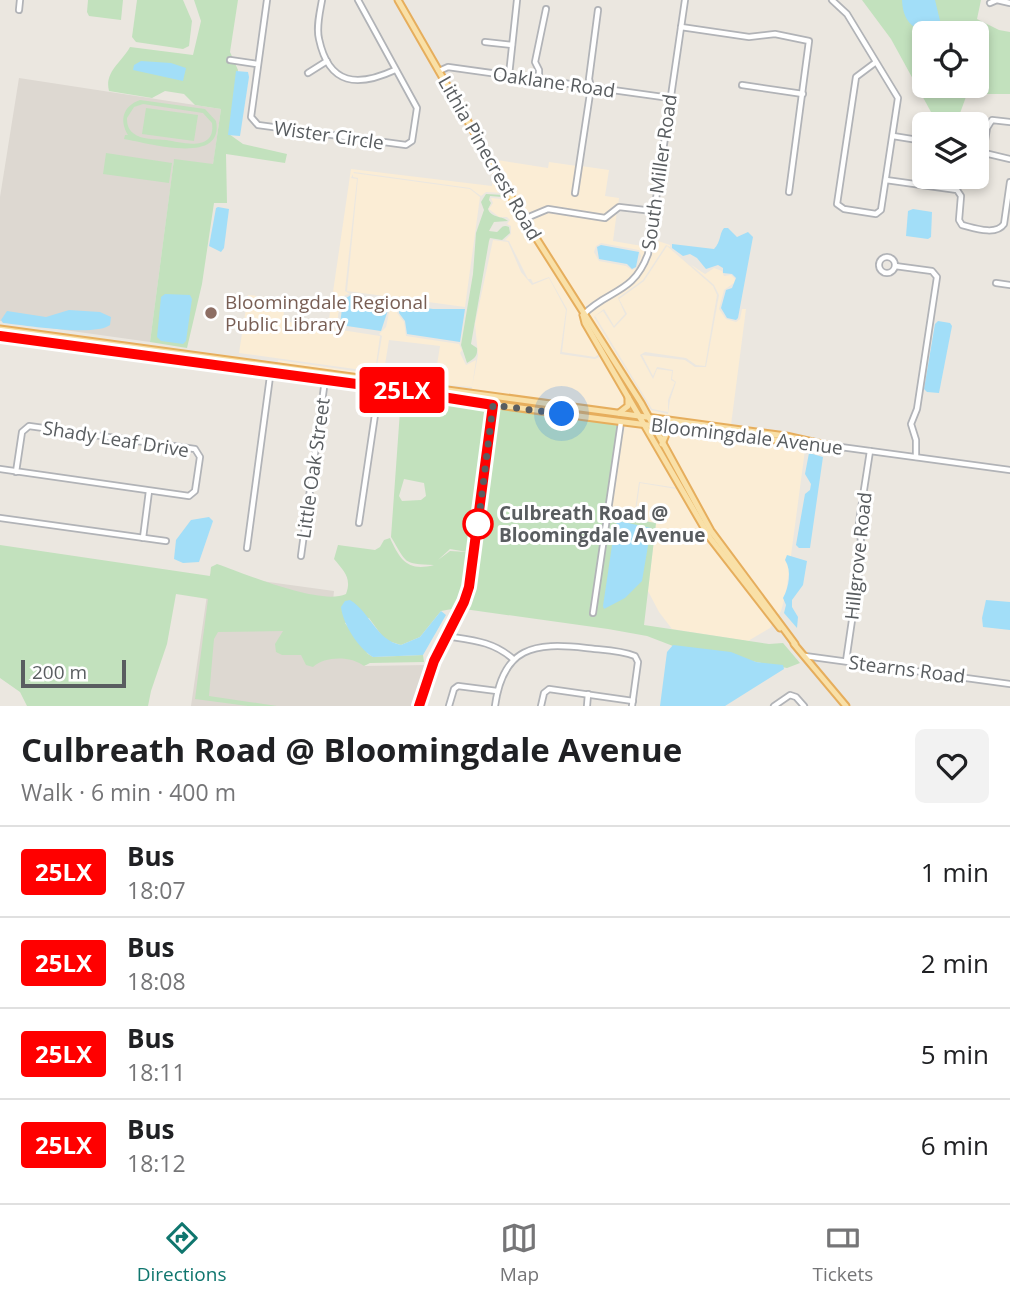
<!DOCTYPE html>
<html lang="en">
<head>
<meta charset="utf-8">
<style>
  :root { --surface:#fff; --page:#f2f2f2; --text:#202124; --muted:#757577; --line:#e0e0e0; --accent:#0f766e }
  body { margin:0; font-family:"Open Sans",sans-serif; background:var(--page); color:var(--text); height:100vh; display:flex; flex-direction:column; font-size:26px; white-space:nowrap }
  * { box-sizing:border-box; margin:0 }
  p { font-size:23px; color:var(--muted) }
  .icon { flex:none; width:38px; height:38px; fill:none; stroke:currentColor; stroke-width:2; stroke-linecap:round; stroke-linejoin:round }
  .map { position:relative; height:706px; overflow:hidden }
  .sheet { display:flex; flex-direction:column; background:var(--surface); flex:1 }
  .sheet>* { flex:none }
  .badge { padding:0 14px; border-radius:5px; font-size:24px; line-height:46px }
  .fabs { position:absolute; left:912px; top:21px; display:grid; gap:14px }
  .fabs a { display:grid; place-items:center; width:77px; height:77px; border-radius:10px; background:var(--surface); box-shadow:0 4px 10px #0003; font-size:35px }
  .scale { position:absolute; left:21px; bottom:18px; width:105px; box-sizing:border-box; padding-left:7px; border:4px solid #595d60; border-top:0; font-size:19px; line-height:24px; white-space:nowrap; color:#595d60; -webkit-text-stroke:5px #fff; paint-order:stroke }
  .you { position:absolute; width:35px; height:35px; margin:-18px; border:5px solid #fff; border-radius:50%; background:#1a73e8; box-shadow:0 0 0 10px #1a73e833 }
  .map>.badge { position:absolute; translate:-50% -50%; box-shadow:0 0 0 4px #fff }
  .round { display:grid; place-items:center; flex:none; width:74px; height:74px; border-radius:10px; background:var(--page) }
  .head { display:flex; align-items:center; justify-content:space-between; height:119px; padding:0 21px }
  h1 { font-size:33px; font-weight:700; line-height:52px }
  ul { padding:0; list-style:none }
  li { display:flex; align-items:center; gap:21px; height:91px; padding:0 21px; border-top:2px solid var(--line) }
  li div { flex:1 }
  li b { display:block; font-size:26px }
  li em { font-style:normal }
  li .badge { min-width:77px; font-weight:700; text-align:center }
  .tab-bar { display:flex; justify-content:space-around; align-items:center; height:98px; border-top:2px solid var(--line); background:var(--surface); font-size:19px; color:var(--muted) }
  .tab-bar a { display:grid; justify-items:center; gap:4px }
  .tab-bar .active { color:var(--accent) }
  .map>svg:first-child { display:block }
  .commercial { fill:#fbedd5; fill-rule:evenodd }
  .education { fill:#ddd8d1 }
  .green { fill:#c2e1bd; fill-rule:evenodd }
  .water { fill:#a2def8 }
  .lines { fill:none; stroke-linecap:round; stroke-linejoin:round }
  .minor-casing { stroke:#b1b3b7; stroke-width:8 }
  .major-casing { stroke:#e6ae5d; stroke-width:9 }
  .minor { stroke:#fff; stroke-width:4.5 }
  .major { stroke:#f9e0a7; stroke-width:5 }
  .line-casing { stroke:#fff; stroke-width:16 }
  .line { stroke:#f00; stroke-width:10 }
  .walk { stroke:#595d60; stroke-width:7; stroke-dasharray:0 12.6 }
  .education-dot { fill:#8d6e63; stroke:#fff; stroke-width:2.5 }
  .stop-dot { fill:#fff; stroke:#f00; stroke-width:3.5 }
  .labels { text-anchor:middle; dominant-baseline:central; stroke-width:6; stroke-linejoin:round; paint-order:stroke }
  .street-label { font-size:19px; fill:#595d60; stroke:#fff }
  .education-label { font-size:19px; fill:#785e54; stroke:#fff; text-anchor:start }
  .stop-label { font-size:19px; font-weight:bold; fill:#595d60; stroke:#fff; text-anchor:start }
</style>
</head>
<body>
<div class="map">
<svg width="1010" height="706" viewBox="0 0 1010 706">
  <rect width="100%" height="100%" fill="#ebe7e0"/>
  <g class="commercial">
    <path d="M497 160 548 168 549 162 577 166 573 195 576 196 581 166 609 170 605 196 619 198 618 206 605 216 548 207 525 216 495 164Z"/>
    <path d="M351 169 492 186 494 170 581 315 583 324 599 354 595 357 562 352 567 309 549 277 533 283 531 279H528L509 241 505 240 511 234V226L507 224 510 220 507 217H499L489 209 493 203 491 198 502 199 503 193 486 192 481 196 470 188 354 172 351 178 357 179 345 291 350 294 345 295 340 303 337 323 341 328 328 326Z"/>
    <path d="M353 173 470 189 480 197 465 307 347 291 358 178 353 177Z"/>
    <path d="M548 211 605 220 617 211 613 241 642 246 648 242 642 265 630 281 584 312 527 220ZM601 243 639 250 641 256 637 268 632 270 626 266 599 261 594 252 596 246Z"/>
    <path d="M493 240 508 242 521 272 532 285 549 278 566 310 560 354 595 359 601 356 627 399V405L619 412 472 391V387L434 384 440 346 389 340 383 377 278 362V360L361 372 377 366 382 336 379 334 386 327 391 303 390 299 401 300 397 313 404 322 406 336 459 344 462 350 460 353 466 365 476 360 472 387 478 355 475 324Z"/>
    <path d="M658 241 670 245V247L666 245 643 280 618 298 625 314 614 326 604 309 594 317 651 410 668 414 670 400 676 382 672 379 673 370 657 367 653 376 642 355 685 360 695 367H706L719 295 714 285 690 264 705 274 714 268 722 271 724 276 731 275 735 279 734 283 724 290 719 309 726 319 736 322 740 319 742 309H746L731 425 648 414 586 315 633 284 645 266 652 242Z"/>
    <path d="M667 246 713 286 717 295 705 366 696 365 686 358 645 352 640 355 653 379 657 369 672 371 671 380 675 382 668 400V412L652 409 595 316 603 311 614 328 627 314 619 299 644 281Z"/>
    <path d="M248 295 285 299 283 321 380 336 376 364 362 370 239 353Z"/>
    <path d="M622 426 645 429 678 488 639 482 634 517 610 512Z"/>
    <path d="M674 432 805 450 786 593 781 611 770 628 748 641 672 629 659 612 648 591 656 523 635 519 640 483 695 492 666 442 668 433Z"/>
  </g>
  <g class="education">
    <path d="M19 78 221 109 213 165 174 160 150 342 0 321V197Z"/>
    <path d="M210 574 334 591 331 619 364 666 427 665 414 706H191Z"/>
  </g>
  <g class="green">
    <path d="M88 0H123L121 20 89 16 87 12Z"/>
    <path d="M137 0H183L192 21 189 46 183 49 136 42 132 37Z"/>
    <path d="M194 0H238L230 52 238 70 229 134 243 144 287 154 285 163 226 154 227 203H214L202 284 187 348 150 342 174 159 213 164 221 109 195 105 184 94 165 91 152 98 109 91C104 72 122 62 130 47L193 55 201 21Z"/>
    <path d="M862 0H981L977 19 999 30 1010 32V94H967L959 116 948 124 931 112 891 39ZM924 33H976V86H924Z"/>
    <path d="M140 100 205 109 216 121C225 166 148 143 124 139L125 135H128C119 120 123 106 140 100ZM143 104 203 113 212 123C216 152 183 143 166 140 156 139 141 140 133 133 128 129 127 124 127 118L134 107Z"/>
    <path d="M146 108 198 115 194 141 142 134Z"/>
    <path d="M106 153 172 163 169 183 103 174Z"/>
    <path d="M486 194 503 195 502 197 490 196 489 200 491 203 488 209C491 218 503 216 508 221L494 222 489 231 497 232C502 228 502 224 509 227L510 233 502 240 490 238 489 241 471 344 477 348C478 357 473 359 467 363L461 345 473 274 476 233 484 210 481 202Z"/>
    <path d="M401 397 491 409 473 553 450 549 438 560 450 551 467 552 461 591 452 609 441 611 420 637 401 645 385 640 369 618 345 623 368 654 373 657 423 655 424 662 370 663 364 666C351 656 325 656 313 667L306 665 301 655H282L276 652 275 644 283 631 218 632 214 639 209 696 277 706H248L195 699 208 599 176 594 167 644 151 691 148 706H27L20 692 0 678V545L210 576 211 567 217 564C246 574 320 606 346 594 352 578 344 571 334 559L338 545 375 550 380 547 384 540 390 538C400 560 408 572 434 565 402 564 407 563 391 537ZM404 479 424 483 426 496 421 500 402 501 399 496Z"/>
    <path d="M497 406 619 423 606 507 611 516 656 523 644 625 769 644 783 643 800 663 787 668 673 646 647 636 608 629 464 609 476 570Z"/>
  </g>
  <g class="water">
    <path d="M902 0H935L943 33C919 33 903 27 902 0Z"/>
    <path d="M141 61 171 63 186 68 183 81 133 70 134 65Z"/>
    <path d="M236 71 248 72 249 77 240 136 228 135Z"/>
    <path d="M218 207 229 209 224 248 221 252 209 246 216 208Z"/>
    <path d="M913 209 932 212 931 237 928 239 906 236 908 211Z"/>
    <path d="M724 228H728L737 237 748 232 753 237 738 318 736 320 727 318 721 308 726 290 732 288 736 278 732 274 723 273V268L718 265 706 269 697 258 690 254 683 256 672 248V244L714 249C721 242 719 234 724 228Z"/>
    <path d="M601 245 639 252 636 267 632 269 627 264 599 259 597 247Z"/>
    <path d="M165 294 190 295 192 299 186 341 183 344 161 341 157 337 161 297Z"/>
    <path d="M351 295 389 300V307L381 331 340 325 343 300Z"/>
    <path d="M405 301 422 304 426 308 433 309H465L460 342 407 334 405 321 399 313 401 303Z"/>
    <path d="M69 310 100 312 111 317 110 325C94 337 25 325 3 323L1 320 7 311 46 317Z"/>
    <path d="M938 321 950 323 952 326 939 393 927 392 924 389 935 324Z"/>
    <path d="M809 453 823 457 810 548H799L796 545 805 494 810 490 811 484 805 474Z"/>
    <path d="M209 517 213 521 199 562 183 563 174 559 176 540 191 520Z"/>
    <path d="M619 521 651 528 642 581 625 598 604 609 603 606 615 525Z"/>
    <path d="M787 555 807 561 803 585 792 600V607L798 617 797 628 784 613 786 605 783 598C789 587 792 571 785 560Z"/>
    <path d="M350 600C371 613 376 640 401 645L420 637 441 611 446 615 423 655 373 657C358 648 343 624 341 607L345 601Z"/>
    <path d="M986 600 1010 602V630L983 627 982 618Z"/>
    <path d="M673 645 731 652 756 662 783 665 784 669 725 706H660L667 652Z"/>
  </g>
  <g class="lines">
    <defs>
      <g id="minor">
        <path d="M267 0 251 117 258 125 406 145 412 141 417 108 358 0"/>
        <path d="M322 0C320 12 316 27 319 39 329 86 358 87 395 70"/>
        <path d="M832 0 847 14 898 98 881 210 876 214 844 209 837 204 856 77 876 62"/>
        <path d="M990 3 997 0 1010 3"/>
        <path d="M19 10 20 0"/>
        <path d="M681 27 749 37 775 34 809 41 789 192"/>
        <path d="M485 42 512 45"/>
        <path d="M230 60 257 64"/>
        <path d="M439 71 448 67 670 98"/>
        <path d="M308 73 327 61"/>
        <path d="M509 75 517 0"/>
        <path d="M539 79V70L535 62 546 9"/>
        <path d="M742 85 803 94"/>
        <path d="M893 136 924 141"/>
        <path d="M976 151 1010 159"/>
        <path d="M983 153 987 128 992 120 1010 122"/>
        <path d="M886 180 957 190 961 196 959 220 962 225C974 228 996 236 1004 224L1010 182"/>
        <path d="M575 193 591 87 589 79 598 10"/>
        <path d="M524 219 548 209 605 218 619 207 653 211"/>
        <circle cx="887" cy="265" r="8"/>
        <path d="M895 266 932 271 937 277 917 409 911 424 916 440V457"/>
        <path d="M996 283 1010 285"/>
        <path d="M583 315C608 289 633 295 648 254L685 0"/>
        <path d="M826 445 1010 470"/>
        <path d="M0 469 189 496 195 491 200 457 195 449 29 426 22 432 16 472"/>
        <path d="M0 518 166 541"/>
        <path d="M359 523 380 381"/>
        <path d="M143 538 149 491"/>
        <path d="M247 548 271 369"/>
        <path d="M301 556 325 380"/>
        <path d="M593 613 621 422"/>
        <path d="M446 636C471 640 493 641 513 659"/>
        <path d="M805 656 1010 684"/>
        <path d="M846 661 862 552 859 522 870 451"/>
        <path d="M419 706 434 661 464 602 469 587 493 405"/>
        <path d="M449 706 454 689 458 686 497 691"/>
        <path d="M495 706C503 647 534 642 586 648 602 650 620 650 635 656L638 662 632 706"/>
        <path d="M541 706 544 693 549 689 633 701"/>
        <path d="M587 706 588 694"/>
        <path d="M774 706 790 695 796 697 804 706"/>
      </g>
      <g id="major">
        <path d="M398 0 524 219 641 403 711 531 795 644"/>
        <path d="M583 315 585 323 710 538 780 628"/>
        <path d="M0 329 786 436 826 445"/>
        <path d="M0 336C269 368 536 416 806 443"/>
        <path d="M619 413 628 406V397"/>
        <path d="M662 444 667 432 675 429"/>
        <path d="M794 644 846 706"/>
      </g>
    </defs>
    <use href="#minor" class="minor-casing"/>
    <use href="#major" class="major-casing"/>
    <use href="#minor" class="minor"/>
    <use href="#major" class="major"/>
  </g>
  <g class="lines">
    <defs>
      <path id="line" d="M0 336 379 387 493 405 469 587 464 602 434 661 419 706"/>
    </defs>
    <use href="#line" class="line-casing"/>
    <use href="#line" class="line"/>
    <path class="walk" d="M478 524 477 534 493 405 562 414"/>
  </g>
  <circle class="education-dot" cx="211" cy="313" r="7"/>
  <circle class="stop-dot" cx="478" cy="524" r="14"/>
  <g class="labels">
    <g class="street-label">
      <text transform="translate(554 82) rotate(8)">Oaklane Road</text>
      <text transform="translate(329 135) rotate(8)">Wister Circle</text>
      <text transform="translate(490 158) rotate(60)">Lithia Pinecrest Road</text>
      <text transform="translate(659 172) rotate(-82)">South Miller Road</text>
      <text transform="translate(747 436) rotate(7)">Bloomingdale Avenue</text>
      <text transform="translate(116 439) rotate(9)">Shady Leaf Drive</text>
      <text transform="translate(313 468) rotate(-82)">Little Oak Street</text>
      <text transform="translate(858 556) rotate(-84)">Hillgrove Road</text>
      <text transform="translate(907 669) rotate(7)">Stearns Road</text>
    </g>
    <g class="education-label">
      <text x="225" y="302">Bloomingdale Regional<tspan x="225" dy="22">Public Library</tspan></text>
    </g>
    <g class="stop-label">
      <text x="499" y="513">Culbreath Road @<tspan x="499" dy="22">Bloomingdale Avenue</tspan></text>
    </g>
  </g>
</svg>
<div class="fabs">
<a><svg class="icon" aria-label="locate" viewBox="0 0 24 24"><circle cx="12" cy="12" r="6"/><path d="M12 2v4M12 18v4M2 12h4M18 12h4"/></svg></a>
<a><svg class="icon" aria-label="layers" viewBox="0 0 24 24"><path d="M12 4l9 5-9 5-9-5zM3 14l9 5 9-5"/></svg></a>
</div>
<div class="scale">200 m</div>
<div class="you" style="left:562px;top:414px"></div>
<b class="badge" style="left:402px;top:390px;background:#f00;color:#fff">25LX</b>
</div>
<section class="sheet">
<div class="head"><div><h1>Culbreath Road @ Bloomingdale Avenue</h1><p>Walk · 6 min · 400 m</p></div><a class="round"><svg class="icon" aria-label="heart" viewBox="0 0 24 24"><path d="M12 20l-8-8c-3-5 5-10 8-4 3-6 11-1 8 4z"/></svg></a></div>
<ul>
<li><span class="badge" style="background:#f00;color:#fff">25LX</span><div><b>Bus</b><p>18:07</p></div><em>1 min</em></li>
<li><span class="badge" style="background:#f00;color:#fff">25LX</span><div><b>Bus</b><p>18:08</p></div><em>2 min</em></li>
<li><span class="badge" style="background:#f00;color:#fff">25LX</span><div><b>Bus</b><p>18:11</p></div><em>5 min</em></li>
<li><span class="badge" style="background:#f00;color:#fff">25LX</span><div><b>Bus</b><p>18:12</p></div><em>6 min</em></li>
</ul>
</section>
<nav class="tab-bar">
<a class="active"><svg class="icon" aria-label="directions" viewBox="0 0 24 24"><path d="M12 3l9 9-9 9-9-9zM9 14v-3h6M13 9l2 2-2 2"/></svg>Directions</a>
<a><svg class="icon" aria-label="map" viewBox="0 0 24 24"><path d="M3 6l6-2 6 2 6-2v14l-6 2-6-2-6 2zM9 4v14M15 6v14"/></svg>Map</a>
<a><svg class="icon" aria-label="tickets" viewBox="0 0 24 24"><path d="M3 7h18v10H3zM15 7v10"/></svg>Tickets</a>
</nav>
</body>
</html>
